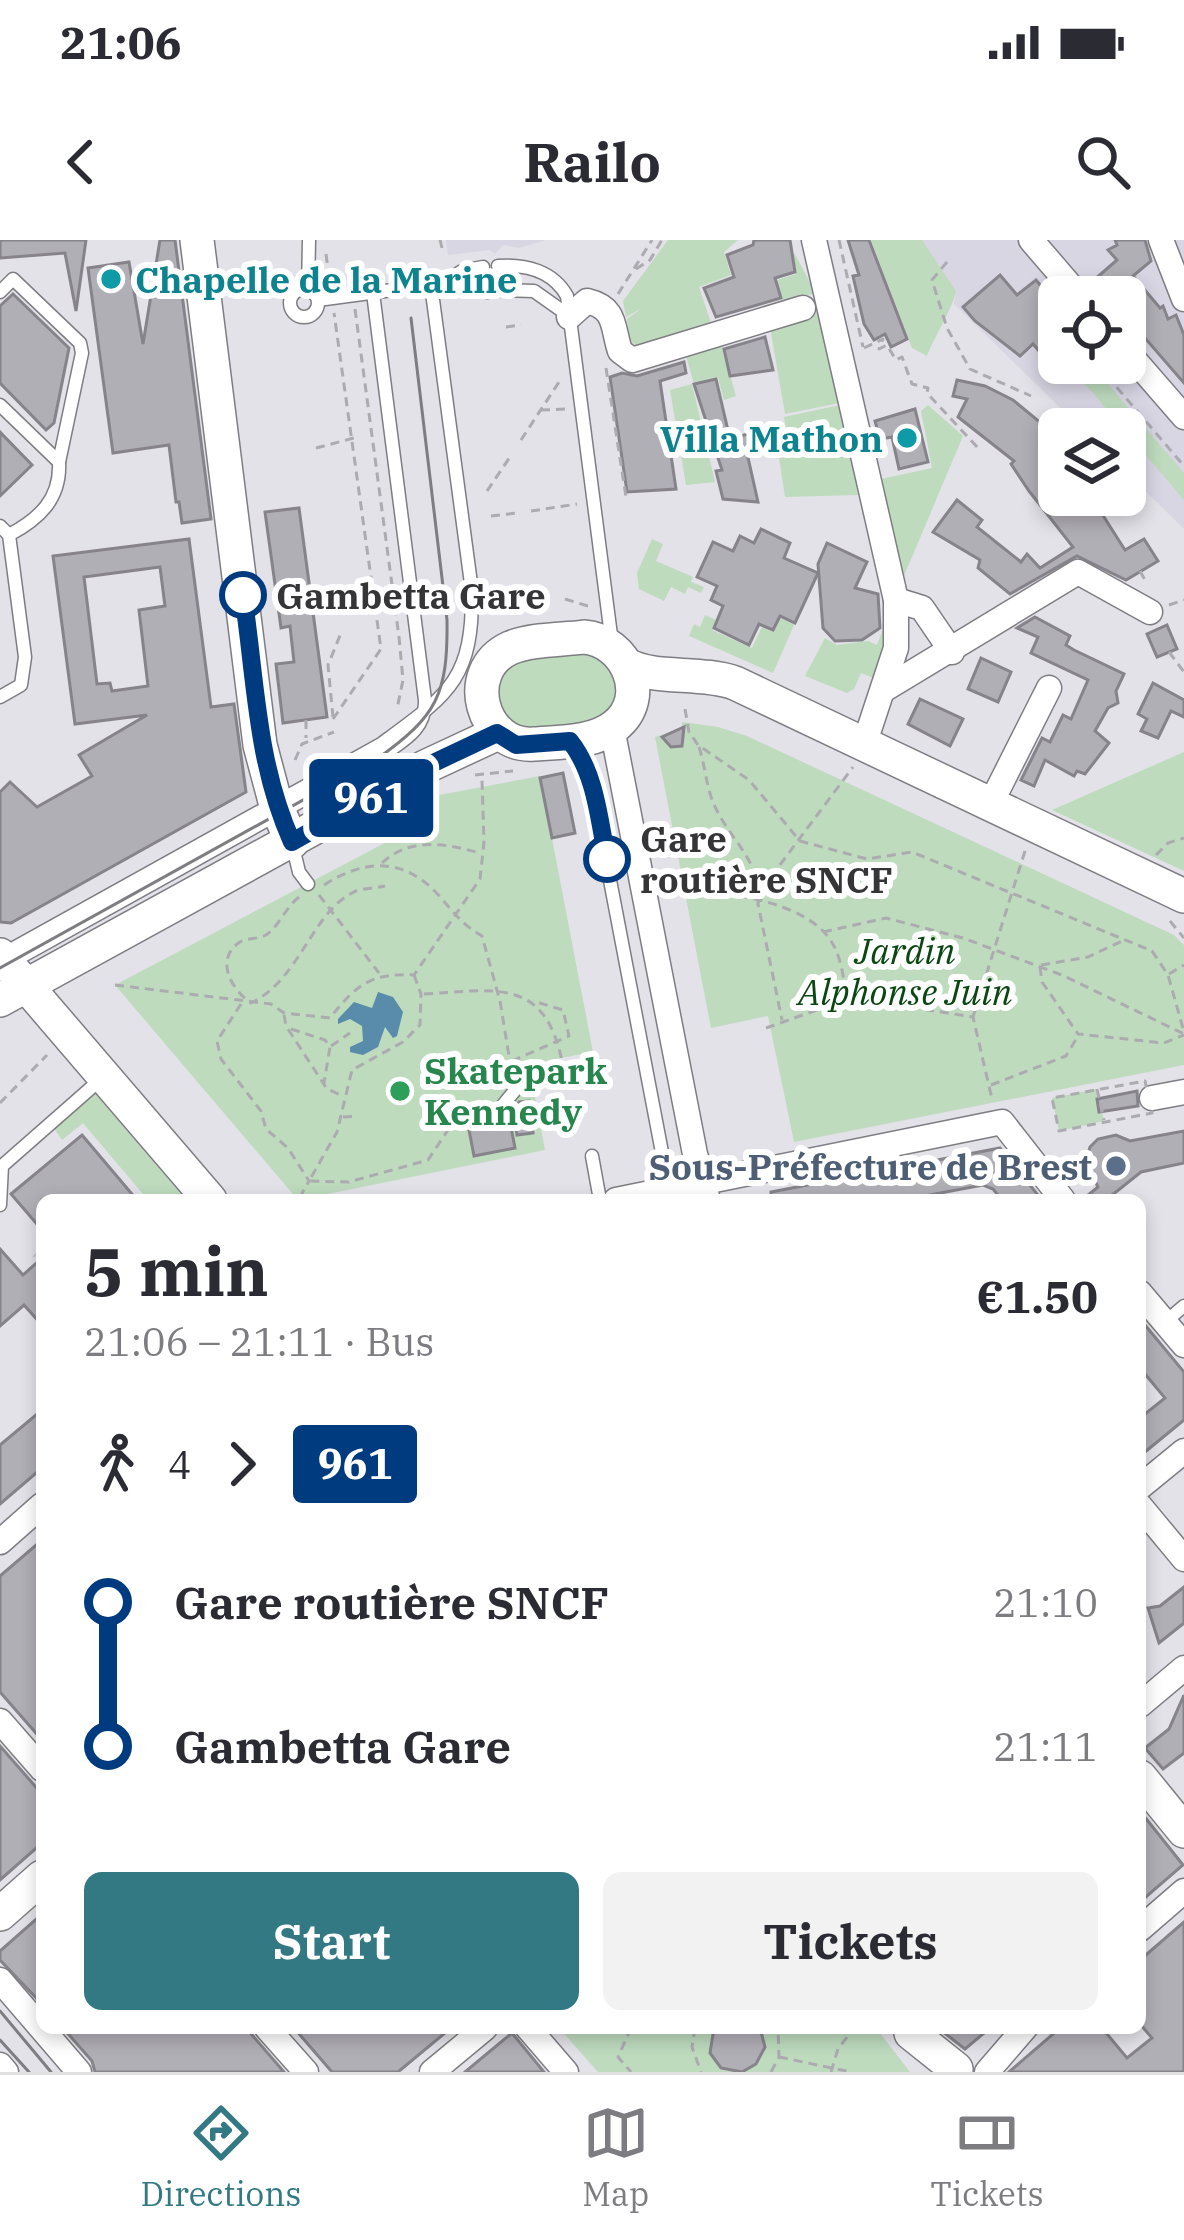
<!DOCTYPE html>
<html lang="en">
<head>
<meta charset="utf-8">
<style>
  :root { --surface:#fff; --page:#f2f2f3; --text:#2b2b33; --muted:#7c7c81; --line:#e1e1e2; --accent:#327983 }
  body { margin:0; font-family:"IBM Plex Serif",serif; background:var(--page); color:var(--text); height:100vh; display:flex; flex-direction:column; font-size:45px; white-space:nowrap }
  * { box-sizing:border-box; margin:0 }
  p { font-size:39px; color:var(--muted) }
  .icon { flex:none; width:66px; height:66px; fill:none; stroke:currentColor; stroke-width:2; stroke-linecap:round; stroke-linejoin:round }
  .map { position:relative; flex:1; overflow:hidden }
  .drawer { position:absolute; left:36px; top:954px; width:1110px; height:840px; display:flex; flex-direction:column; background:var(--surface); border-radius:18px; box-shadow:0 6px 18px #0003 }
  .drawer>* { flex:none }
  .badge { padding:0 24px; border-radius:9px; font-size:42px; line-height:78px }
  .tools { position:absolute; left:1038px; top:36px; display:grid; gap:24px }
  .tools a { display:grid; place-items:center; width:108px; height:108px; border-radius:18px; background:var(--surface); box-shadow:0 6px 18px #0003; font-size:60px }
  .map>.badge { position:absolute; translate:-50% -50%; box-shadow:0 0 0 6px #fff }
  .legs { display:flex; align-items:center; gap:18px; height:132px; padding:0 48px; font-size:39px }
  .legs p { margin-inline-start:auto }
  .overview { display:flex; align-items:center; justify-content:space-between; height:204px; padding:0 48px }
  h1 { font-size:66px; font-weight:800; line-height:90px }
  .primary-button { display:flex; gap:24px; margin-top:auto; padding:24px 48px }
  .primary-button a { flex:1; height:138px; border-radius:18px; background:var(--accent); color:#fff; font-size:48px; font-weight:800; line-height:138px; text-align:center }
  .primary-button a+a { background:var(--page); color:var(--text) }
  ul { padding:0 48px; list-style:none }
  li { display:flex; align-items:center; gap:42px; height:144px; font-size:45px }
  li i { display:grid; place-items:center; width:18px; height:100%; margin:0 15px; background:currentColor }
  li i::after { content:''; width:30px; height:30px; margin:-15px; border:9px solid; border-radius:50%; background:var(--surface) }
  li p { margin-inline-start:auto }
  li:first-child i { background:linear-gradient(#0000 50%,currentColor 0) }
  li:last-child i { background:linear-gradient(currentColor 50%,#0000 0) }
  .status { display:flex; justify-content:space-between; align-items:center; height:84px; padding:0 60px; background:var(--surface); direction:ltr }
  .status svg { height:33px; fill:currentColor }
  header { display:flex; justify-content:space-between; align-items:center; height:156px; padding:0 48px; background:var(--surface); font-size:54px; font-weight:800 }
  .menu { display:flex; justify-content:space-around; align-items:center; height:168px; border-top:3px solid var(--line); background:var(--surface); font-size:33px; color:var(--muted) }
  .menu a { display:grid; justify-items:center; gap:6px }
  .menu .current { color:var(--accent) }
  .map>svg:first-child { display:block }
  .built { fill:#d9d6e4; fill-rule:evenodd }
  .green { fill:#bedbbe }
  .water { fill:#588caa }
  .building { fill:#b1afb6; stroke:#86848a; stroke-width:3; fill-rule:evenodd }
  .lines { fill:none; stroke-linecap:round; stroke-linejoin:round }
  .street-tunnel { stroke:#c0bfc5; stroke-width:24; stroke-dasharray:24 12; stroke-linecap:butt }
  .lane-casing { stroke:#7e7d83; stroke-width:15 }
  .street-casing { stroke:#7e7d83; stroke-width:27 }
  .secondary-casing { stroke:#7e7d83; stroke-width:36 }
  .path { stroke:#acabb0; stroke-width:3; stroke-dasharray:9 6; stroke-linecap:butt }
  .lane { stroke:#fff; stroke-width:12 }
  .street { stroke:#fff; stroke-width:24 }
  .secondary { stroke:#fff; stroke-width:33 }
  .tram { stroke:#7e7d81; stroke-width:3 }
  .line-1-casing { stroke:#fff; stroke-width:27 }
  .line-1 { stroke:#003b80; stroke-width:18 }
  .culture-dot { fill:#0f9aa8; stroke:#fff; stroke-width:4.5 }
  .stop-1-dot { fill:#fff; stroke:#003b80; stroke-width:6 }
  .leisure-dot { fill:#2e9e5b; stroke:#fff; stroke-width:4.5 }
  .service-dot { fill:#5c6f8a; stroke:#fff; stroke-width:4.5 }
  .labels { text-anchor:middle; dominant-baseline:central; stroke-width:12; stroke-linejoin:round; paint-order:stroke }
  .culture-label { font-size:36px; font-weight:bold; fill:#0d838f; stroke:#fff; text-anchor:start }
  .stop-label { font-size:36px; font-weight:bold; fill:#353437; stroke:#fff; text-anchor:start }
  .park-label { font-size:36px; font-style:italic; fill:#0a4712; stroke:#fff }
  .leisure-label { font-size:36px; font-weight:bold; fill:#27864d; stroke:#fff; text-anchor:start }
  .service-label { font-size:36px; font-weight:bold; fill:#4e5e75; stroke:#fff; text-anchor:end }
</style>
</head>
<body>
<div class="status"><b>21:06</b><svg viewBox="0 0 49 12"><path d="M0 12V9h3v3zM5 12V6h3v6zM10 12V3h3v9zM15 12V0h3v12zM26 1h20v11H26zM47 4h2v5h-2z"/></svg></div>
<header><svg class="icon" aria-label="back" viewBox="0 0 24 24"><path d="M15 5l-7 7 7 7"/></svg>Railo<svg class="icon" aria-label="search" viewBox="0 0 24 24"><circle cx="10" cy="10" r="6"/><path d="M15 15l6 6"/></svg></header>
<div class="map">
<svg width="1184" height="1832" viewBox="0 0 1184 1832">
  <rect width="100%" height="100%" fill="#e3e2e8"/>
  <g class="built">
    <path d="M446 0H546L519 8 503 5 495 14 490 10 448 15Z"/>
    <path d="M922 0H1184V289L1125 231V189H1082L954 64 956 51ZM1059 57H1125V123H1059Z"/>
  </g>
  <g class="green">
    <path d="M668 0H738L724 12 731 35 699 47 712 86 643 110 630 101 627 79 642 68 626 77 623 61Z"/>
    <path d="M871 0H922L956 51C953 68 934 97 927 116L912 108Z"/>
    <path d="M795 14 815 53 784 63 777 40 796 34 790 16Z"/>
    <path d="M818 72 839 163 785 174 770 87Z"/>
    <path d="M721 102 736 156 724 160 718 137 694 144 685 112Z"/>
    <path d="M1085 123H1090L1184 233V260L1075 132Z"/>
    <path d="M692 144 715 242 686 245 670 150Z"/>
    <path d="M840 165 858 255 785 257 775 191 786 189 784 177Z"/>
    <path d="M928 165 963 196 904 336 881 239 932 228 921 171Z"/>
    <path d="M652 299 663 304 656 321 693 337 691 342 704 347 701 353 688 347 685 354 671 347 664 361 639 349 637 333Z"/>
    <path d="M705 375 716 380 712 390 752 408 762 387 773 392 780 377 795 383 773 433 689 396 694 384 700 387Z"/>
    <path d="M886 381V405L876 439 861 433 854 449 847 453 805 436 825 398 837 405 868 401 877 405Z"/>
    <path d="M586 412C611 420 617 438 615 462L596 482 519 490 498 470C498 462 496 449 498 441 506 412 563 415 586 412Z"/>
    <path d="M682 482 718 487 747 496 1174 695 1184 705V825L794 902 768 776 711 788 655 497 682 488Z"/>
    <path d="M1184 512V631L1052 570Z"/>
    <path d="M540 536 593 812 529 824 545 910 298 960 115 745 400 595 402 562Z"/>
    <path d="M1097 849 1104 881 1059 891 1052 858Z"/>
    <path d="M93 851 186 960H148L83 883 62 900 51 884Z"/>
    <path d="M559 1788H876L910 1832H598Z"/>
  </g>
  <path class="water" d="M378 752 393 757 403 772 397 796 393 798 385 787 378 807 363 815 350 812V807L363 801 362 786 350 779 338 784V779L354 762 372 768Z"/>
  <g class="building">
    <path d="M0 0H86L76 71 65 13 0 18Z"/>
    <path d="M160 0H175L211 279 182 283 179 262H176L169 205 113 213 88 28 129 22 143 104Z"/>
    <path d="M754 0H790L795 32 775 38 781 58 716 77 704 48 734 37 727 15 753 5Z"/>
    <path d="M848 0H869L907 99 891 107 885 94 874 100 864 84 853 36 859 35Z"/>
    <path d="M1115 0H1145L1151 21 1133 36 1160 68 1163 66 1168 79 1176 75 1184 95V143L1125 75V57H1109L1094 40 1117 20 1108 10 1117 5Z"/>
    <path d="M1000 35 1017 55 1036 40 1059 66V134L1033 104 1020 116 975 81 963 67Z"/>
    <path d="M13 54 69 108 54 183 46 190 0 143V66Z"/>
    <path d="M765 97 773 130 730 136 724 109Z"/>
    <path d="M684 122 686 133 660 141 676 249 627 252 610 137 622 133 637 136Z"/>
    <path d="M716 139 730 199 751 193 756 210 747 213 758 262 723 259 716 231 722 230 694 144Z"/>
    <path d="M957 140 985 146 1013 160 1041 183 1059 207V255H1090L1125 310 1144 299 1158 321 1126 340 1077 316 1010 354 978 328 980 320 933 292 957 260 982 280 977 287 1021 322 1027 314 1040 328 1073 307 1029 251 1011 224 1014 221 958 177 967 159 953 156Z"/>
    <path d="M915 169 928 222 899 229 892 197 880 199 875 181Z"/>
    <path d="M0 192 32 225 0 256Z"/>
    <path d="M299 268 327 477 283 483 276 424 294 422 290 386 281 388 265 272Z"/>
    <path d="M761 289 790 303 784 318 818 333 795 383 780 376 773 390 759 384 749 405 714 388 723 366 711 360 717 346 697 337 713 302 733 311 740 296 754 303Z"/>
    <path d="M189 299 211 467 234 464 246 552 11 683 0 682V552L10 542 37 567 92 536 79 515 147 475 75 484 53 316ZM160 327 165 366 139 370 148 446 112 451 110 443 97 444 84 337Z"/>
    <path d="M827 303 867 322 855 348 878 354 880 388 862 400 835 401 823 388 818 324Z"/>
    <path d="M1035 377 1070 396 1066 405 1074 410 1124 434 1116 451 1118 463 1108 468 1095 491 1109 503 1085 534 1077 531 1074 536 1045 520 1034 546 1021 540 1042 498 1050 502 1063 475 1071 479 1088 440 1031 413 1038 397 1017 388Z"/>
    <path d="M1167 385 1177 409 1157 417 1147 394Z"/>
    <path d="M981 418 1011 432 998 462 968 449Z"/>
    <path d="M1153 443 1184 460V477L1171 471 1158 498 1141 491 1147 479 1138 474Z"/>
    <path d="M920 459 963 479 950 506 908 484Z"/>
    <path d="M684 487 682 506 671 507 662 497Z"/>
    <path d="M563 533 575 593 552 598 540 538Z"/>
    <path d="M1137 851 1138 866 1099 872 1097 859Z"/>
    <path d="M529 861 533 893 517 895 513 869 519 862Z"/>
    <path d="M510 882 515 908 474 916 469 890Z"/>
    <path d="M1184 891V923L1141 932 1106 960H1082L1098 947 1086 922 1090 907 1098 899 1116 895 1130 901Z"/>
    <path d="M82 895 137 960H42V990L11 954Z"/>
    <path d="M1000 908 1042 960H1002L993 949 983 945 903 960H771V952Z"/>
    <path d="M0 1009 23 1035 42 1018V1085L24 1065 0 1086Z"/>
    <path d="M1140 1079 1184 1132V1180L1140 1216V1178L1165 1158 1140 1128Z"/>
    <path d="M42 1170V1228L0 1264V1205Z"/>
    <path d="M42 1300V1500L0 1452V1336Z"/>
    <path d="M1184 1347V1383L1159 1403 1148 1368 1160 1366Z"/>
    <path d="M1184 1455V1513L1163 1529 1145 1508 1169 1489Z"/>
    <path d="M0 1506 42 1554V1603L0 1640Z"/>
    <path d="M1140 1571 1183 1625 1140 1662Z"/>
    <path d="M42 1674V1764L0 1720V1711Z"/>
    <path d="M1184 1682V1832H1009L1060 1788H1102L1127 1818 1152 1798 1140 1784V1720Z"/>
    <path d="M63 1788H246L284 1832H95L92 1821Z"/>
    <path d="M294 1788H451L398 1832H332Z"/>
    <path d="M714 1788H760L765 1807 756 1824 742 1832 721 1828 710 1813Z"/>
    <path d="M938 1788H990L965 1809Z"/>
    <path d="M512 1793 544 1832H465L489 1812Z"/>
  </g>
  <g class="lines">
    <path class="street-tunnel" d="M41 1008 42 1009"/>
    <defs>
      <g id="lane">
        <path d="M498 26C526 24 553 31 567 56L612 403"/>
        <path d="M444 43 462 31 483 27"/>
        <circle cx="304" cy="63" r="14"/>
        <path d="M308 50 309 0"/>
        <path d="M501 50 534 51 568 75"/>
        <path d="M0 52 13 39 80 103 82 113 59 222C61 259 39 279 9 295"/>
        <path d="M318 60 444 43 487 52"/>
        <path d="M0 165 59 222"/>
        <path d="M0 286 9 295 25 417 21 445 0 457"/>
        <path d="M574 507 592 546 669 949"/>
        <path d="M292 603 299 632 308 644"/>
        <path d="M1 715 381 504C449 454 473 440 472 351L431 45"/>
        <path d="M12 722 377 519C400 502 426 492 425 460L373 53"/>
        <path d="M498 871 526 837 538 831"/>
        <path d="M592 916 600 960"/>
        <path d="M0 965 2 926 100 840"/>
        <path d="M1165 1082 1184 1066"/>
      </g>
      <g id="street">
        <path d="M814 0 896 360V408L864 505"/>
        <path d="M1031 0 1080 57"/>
        <path d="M1161 0 1184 59"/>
        <path d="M569 77 587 61C617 68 612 87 620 111L632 120 803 68"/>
        <path d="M1125 109 1184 177"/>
        <path d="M896 360 922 368 952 412"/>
        <path d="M885 449 1078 332 1150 372"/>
        <path d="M612 488 695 914 708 960"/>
        <path d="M990 565 1049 448"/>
        <path d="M1152 858 1184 852"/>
        <path d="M616 960 1002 882 1063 960"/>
        <path d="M1140 1053 1184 1105"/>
        <path d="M1140 1247 1184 1211"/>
        <path d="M1140 1266 1184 1319"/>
        <path d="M0 1302 42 1265"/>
        <path d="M1140 1465 1184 1428"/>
        <path d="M0 1481 42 1529"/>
        <path d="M1140 1689 1184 1651"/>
        <path d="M0 1740 79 1832"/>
        <path d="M267 1788 306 1832"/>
        <path d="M528 1788 566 1832"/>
        <path d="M0 1825 6 1832"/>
        <path d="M432 1832 485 1788"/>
        <path d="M987 1832 1025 1788"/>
      </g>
      <g id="secondary">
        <path d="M197 0 260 505 276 565 292 602"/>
        <path d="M584 397C626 400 652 457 615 486 594 503 561 502 534 504 482 508 460 431 510 408 531 399 561 400 584 397Z"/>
        <path d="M627 425C654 440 701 431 735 443L1184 656"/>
        <path d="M0 715 210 960"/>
        <path d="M0 760 425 527 498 493"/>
        <path d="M1140 1537 1184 1591"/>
        <path d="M0 1674 42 1637"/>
        <path d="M911 1793 956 1829"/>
      </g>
    </defs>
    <use href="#lane" class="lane-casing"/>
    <use href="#street" class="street-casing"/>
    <use href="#secondary" class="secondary-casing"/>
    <g class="path">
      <path d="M440 0 442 8"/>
      <path d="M839 0 863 107"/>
      <path d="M326 14 329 37"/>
      <path d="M947 22 932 40 947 88 970 129 1031 156"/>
      <path d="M636 29 650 20 662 0"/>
      <path d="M618 54 652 0"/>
      <path d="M355 69 399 397 403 440 397 469"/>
      <path d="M506 87 521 85"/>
      <path d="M864 108 883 99 879 109 887 105 896 120 902 117 912 144 928 148 927 153 979 209"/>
      <path d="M1100 123 1102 130 1184 226"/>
      <path d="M606 128 626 257"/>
      <path d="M541 170 567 169"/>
      <path d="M521 200 559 142"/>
      <path d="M316 208 354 198"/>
      <path d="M487 251 510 217"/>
      <path d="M531 271 577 264"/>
      <path d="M491 276 518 273"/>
      <path d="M1140 331 1146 342"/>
      <path d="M565 359 588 366"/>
      <path d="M1169 365 1184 360"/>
      <path d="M1169 412 1184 432"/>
      <path d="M685 469 689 492 698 505 749 540 800 601 867 619 912 612 1152 711 1168 735 1184 792"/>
      <path d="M333 477 328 425 341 393"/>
      <path d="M333 479 381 409 334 73"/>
      <path d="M306 480V498"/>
      <path d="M699 507C705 525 706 545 713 562 727 598 764 622 758 664L782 780"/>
      <path d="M295 520 302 504 334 492"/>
      <path d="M475 535 513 531"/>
      <path d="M1156 615 1168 603 1184 598"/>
      <path d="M382 623C411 596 446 604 480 613"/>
      <path d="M324 645C366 618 406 617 441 658 455 674 463 685 482 696L500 761 510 822 498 843"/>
      <path d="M762 649 853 527"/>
      <path d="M679 654C721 648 807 662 831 701 841 716 844 739 846 757"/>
      <path d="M319 655 379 733"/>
      <path d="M299 657C286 667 279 686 266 695 257 700 245 697 237 704 215 722 233 751 251 763 301 739 312 670 356 651 364 648 377 648 385 646"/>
      <path d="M1170 681 1184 698"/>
      <path d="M823 692 886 678 963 698 1062 735 1184 794"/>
      <path d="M1041 725 1088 717 1122 701"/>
      <path d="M1040 727 1042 742 1078 794 1164 803 1184 795"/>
      <path d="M1169 734 1184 725"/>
      <path d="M414 735 421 754 420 785 403 802 352 830 337 892 309 941 349 942 428 920 456 878 481 871"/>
      <path d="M115 745 271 764 284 773 330 778C357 744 371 733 414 735L480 639 484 602 482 540"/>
      <path d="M424 754C497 750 546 736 563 826"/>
      <path d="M241 764 217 801 221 819 261 871 266 889 288 908 309 941 298 960"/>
      <path d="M284 775 286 786 327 849 343 856"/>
      <path d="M973 777 1025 611"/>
      <path d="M766 788 851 758 973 777 992 859"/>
      <path d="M291 789 325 800 330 807 324 843"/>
      <path d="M331 806 350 793"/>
      <path d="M512 821 569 796 563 770 533 761"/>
      <path d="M577 823 601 820"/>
      <path d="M1145 841 1152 873 1059 891 1052 858Z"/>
      <path d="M991 845 1066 816 1078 796"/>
      <path d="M1097 849 1104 880"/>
      <path d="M0 863 47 815"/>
      <path d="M343 877 358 876"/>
      <path d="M631 1788 618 1817 631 1832"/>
      <path d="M661 1788 693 1793"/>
      <path d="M695 1788 692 1807 701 1832"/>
      <path d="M779 1817 851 1832"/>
      <path d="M771 1832 779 1817 778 1788"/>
      <path d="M831 1832 838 1809 850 1793 845 1788"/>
    </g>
    <use href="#lane" class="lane"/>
    <use href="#street" class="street"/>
    <use href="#secondary" class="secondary"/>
    <g class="tram">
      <path d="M0 728 377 519C437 476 448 455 447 380L411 78"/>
      <path d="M0 1771 51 1832"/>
      <path d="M0 1800 29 1832"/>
    </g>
  </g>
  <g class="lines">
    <defs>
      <path id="line-1" d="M243 355C256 440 256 522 292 602L425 527 497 493 516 505 570 501C596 534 599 580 607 619"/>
    </defs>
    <use href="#line-1" class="line-1-casing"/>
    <use href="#line-1" class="line-1"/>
  </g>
  <g class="culture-dot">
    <circle cx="111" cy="39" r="12"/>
    <circle cx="907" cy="198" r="12"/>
  </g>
  <g class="stop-1-dot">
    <circle cx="243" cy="355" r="21"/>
    <circle cx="607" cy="619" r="21"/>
  </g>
  <circle class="leisure-dot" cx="400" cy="851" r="12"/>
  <circle class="service-dot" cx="1116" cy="926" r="12"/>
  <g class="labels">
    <g class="culture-label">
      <text x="135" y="39">Chapelle de la Marine</text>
      <text x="883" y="198" text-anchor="end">Villa Mathon</text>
    </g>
    <g class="stop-label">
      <text x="276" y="355">Gambetta Gare</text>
      <text x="640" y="598">Gare<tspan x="640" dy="41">routière SNCF</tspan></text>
    </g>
    <g class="park-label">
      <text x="905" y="710">Jardin<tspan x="905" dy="41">Alphonse Juin</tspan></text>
    </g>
    <g class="leisure-label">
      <text x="424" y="830">Skatepark<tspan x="424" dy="41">Kennedy</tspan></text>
    </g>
    <g class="service-label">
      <text x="1092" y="926">Sous-Préfecture de Brest</text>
    </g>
  </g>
</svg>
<div class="tools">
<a><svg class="icon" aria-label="locate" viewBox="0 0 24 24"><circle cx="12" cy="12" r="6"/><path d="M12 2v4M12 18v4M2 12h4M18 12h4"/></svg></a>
<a><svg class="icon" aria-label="layers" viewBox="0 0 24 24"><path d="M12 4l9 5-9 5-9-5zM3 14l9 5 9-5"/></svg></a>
</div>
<b class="badge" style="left:371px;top:558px;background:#003b80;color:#fff">961</b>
<section class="drawer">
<div class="overview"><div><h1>5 min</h1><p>21:06 – 21:11 · Bus</p></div><b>€1.50</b></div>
<div class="legs"><svg class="icon" aria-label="walk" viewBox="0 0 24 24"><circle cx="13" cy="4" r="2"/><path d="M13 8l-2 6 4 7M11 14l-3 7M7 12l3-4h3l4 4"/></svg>4<svg class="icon" aria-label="forward" viewBox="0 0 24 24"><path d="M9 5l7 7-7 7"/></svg><b class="badge" style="background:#003b80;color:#fff">961</b></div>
<ul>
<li><i style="color:#003b80"></i><b>Gare routière SNCF</b><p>21:10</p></li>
<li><i style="color:#003b80"></i><b>Gambetta Gare</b><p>21:11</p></li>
</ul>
<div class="primary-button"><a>Start</a><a>Tickets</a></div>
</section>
</div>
<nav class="menu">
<a class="current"><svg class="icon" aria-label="directions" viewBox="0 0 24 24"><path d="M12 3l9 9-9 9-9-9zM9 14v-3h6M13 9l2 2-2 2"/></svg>Directions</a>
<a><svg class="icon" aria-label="map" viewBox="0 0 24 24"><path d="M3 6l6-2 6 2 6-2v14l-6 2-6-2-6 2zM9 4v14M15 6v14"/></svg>Map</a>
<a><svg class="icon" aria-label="tickets" viewBox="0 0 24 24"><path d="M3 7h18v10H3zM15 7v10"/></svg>Tickets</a>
</nav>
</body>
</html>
